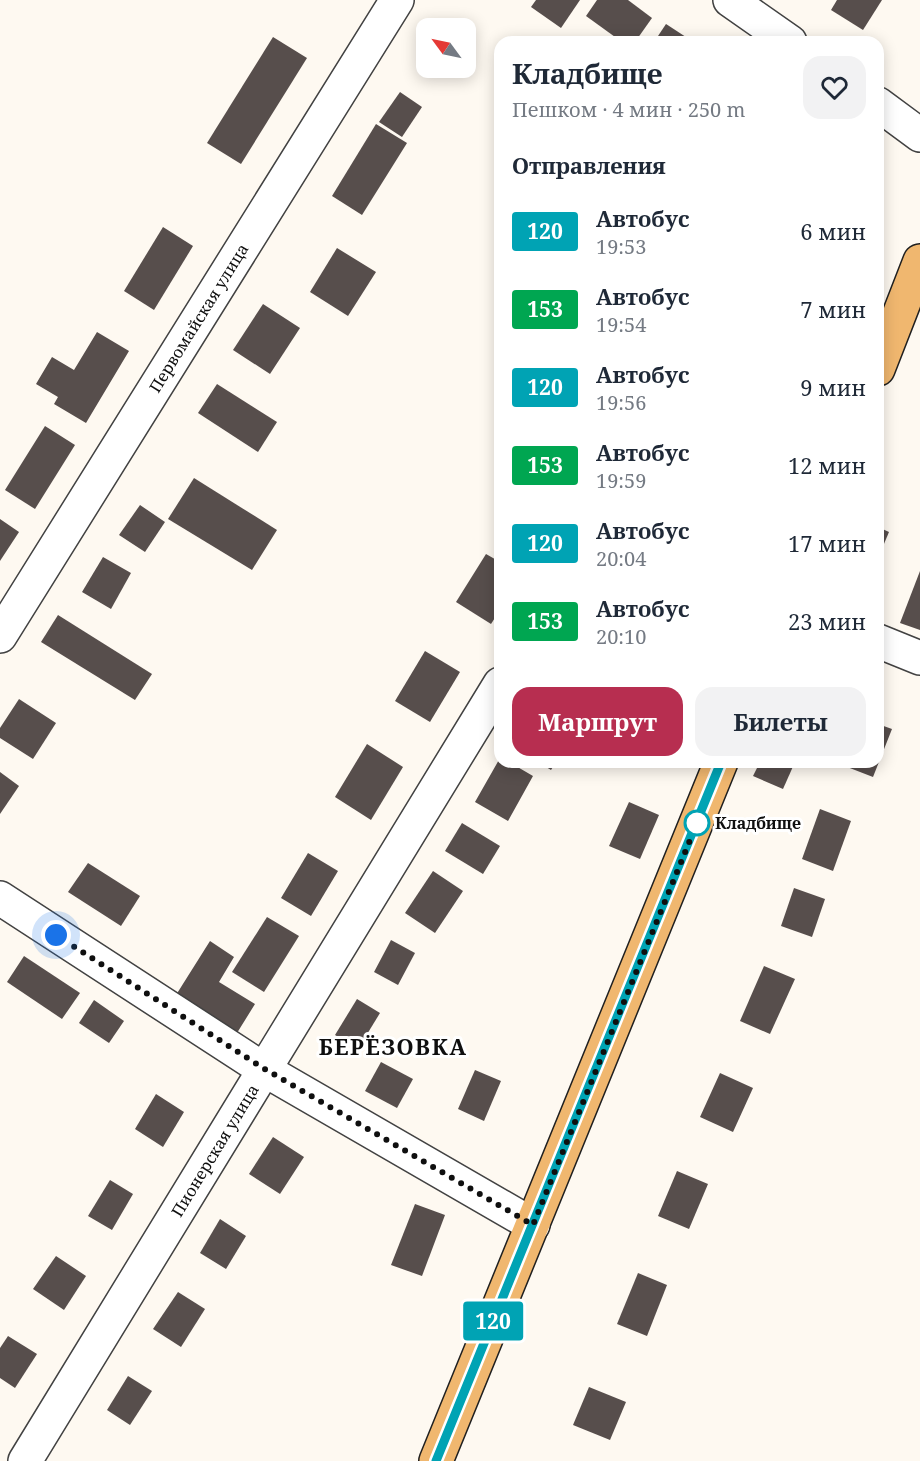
<!DOCTYPE html>
<html lang="ru">
<head>
<meta charset="utf-8">
<style>
  :root { --surface:#fff; --page:#f2f2f3; --text:#1f2937; --muted:#747a83; --accent:#b72e50 }
  body { margin:0; font-family:"Noto Serif",serif; background:var(--page); color:var(--text); height:100vh; display:flex; flex-direction:column; font-size:22px; white-space:nowrap }
  * { box-sizing:border-box; margin:0 }
  p { font-size:20px; color:var(--muted) }
  .icon { flex:none; width:33px; height:33px; fill:none; stroke:currentColor; stroke-width:2; stroke-linecap:round; stroke-linejoin:round }
  .map { position:relative; flex:1; overflow:hidden }
  .drawer { position:absolute; left:494px; top:36px; width:390px; height:732px; display:flex; flex-direction:column; background:var(--surface); border-radius:18px; box-shadow:0 3px 15px #0003 }
  .drawer>* { flex:none }
  .badge { padding:0 12px; border-radius:4px; font-size:21px; line-height:39px }
  .needle { width:39px; rotate:303deg }
  .buttons { position:absolute; left:416px; top:18px; display:grid; gap:12px }
  .buttons a { display:grid; place-items:center; width:60px; height:60px; border-radius:12px; background:var(--surface); box-shadow:0 3px 15px #0003; font-size:30px }
  .you { position:absolute; width:30px; height:30px; margin:-15px; border:4px solid #fff; border-radius:50%; background:#1a73e8; box-shadow:0 0 0 9px #1a73e833 }
  .map>.badge { position:absolute; translate:-50% -50%; box-shadow:0 0 0 3px #fff }
  h2 { padding:0 18px; font-size:22px; line-height:54px }
  .round { display:grid; place-items:center; flex:none; width:63px; height:63px; border-radius:18px; background:var(--page) }
  .summary { display:flex; align-items:center; justify-content:space-between; height:102px; padding:0 18px }
  h1 { font-size:28px; font-weight:700; line-height:45px }
  .cta { display:flex; gap:12px; margin-top:auto; padding:12px 18px }
  .cta a { flex:1; height:69px; border-radius:18px; background:var(--accent); color:#fff; font-size:24px; font-weight:700; line-height:69px; text-align:center }
  .cta a+a { background:var(--page); color:var(--text) }
  ul { padding:0; list-style:none }
  li { display:flex; align-items:center; gap:18px; height:78px; padding:0 18px }
  li div { flex:1 }
  li b { display:block; font-size:22px }
  li em { font-style:normal }
  li .badge { min-width:66px; font-weight:700; text-align:center }
  .map>svg:first-child { display:block }
  .building { fill:#574e4c }
  .lines { fill:none; stroke-linecap:round; stroke-linejoin:round }
  .minor-casing { stroke:#424242; stroke-width:36 }
  .major-casing { stroke:#202020; stroke-width:36 }
  .minor { stroke:#fff; stroke-width:33 }
  .major { stroke:#f0b76f; stroke-width:33 }
  .line-casing { stroke:#fff; stroke-width:14 }
  .line { stroke:#00a3b4; stroke-width:9 }
  .walk { stroke:#0f0f0f; stroke-width:6; stroke-dasharray:0 10.8 }
  .stop-dot { fill:#fff; stroke:#00a3b4; stroke-width:3 }
  .labels { text-anchor:middle; dominant-baseline:central; stroke-width:6; stroke-linejoin:round; paint-order:stroke }
  .street-label { font-size:16px; fill:#0f0f0f; stroke:#fff }
  .stop-label { font-size:16px; font-weight:bold; fill:#0f0f0f; stroke:#fff; text-anchor:start }
  .district-label { font-size:22px; font-weight:bold; letter-spacing:1.5px; fill:#0f0f0f; stroke:#fff }
</style>
</head>
<body>
<div class="map">
<svg width="920" height="1461" viewBox="0 0 920 1461">
  <rect width="100%" height="100%" fill="#fef9f1"/>
  <g class="building">
    <path d="M536 0H580L561 28 531 7Z"/>
    <path d="M597 0H628L652 18 635 42H622L586 16Z"/>
    <path d="M837 0H882L863 30 831 10Z"/>
    <path d="M666 24 689 39 687 42H654Z"/>
    <path d="M273 37 307 58 241 164 207 143Z"/>
    <path d="M400 92 422 107 402 137 379 122Z"/>
    <path d="M376 124 407 143 362 215 332 196Z"/>
    <path d="M163 227 193 246 154 310 124 291Z"/>
    <path d="M337 248 376 272 348 316 310 292Z"/>
    <path d="M263 304 300 328 270 374 233 350Z"/>
    <path d="M97 332 129 351 86 423 54 404 58 397 36 384 52 357 74 370Z"/>
    <path d="M217 384 277 422 258 452 198 413Z"/>
    <path d="M45 426 75 445 35 509 5 490Z"/>
    <path d="M194 478 277 530 252 570 168 519Z"/>
    <path d="M140 505 165 522 145 552 119 535Z"/>
    <path d="M0 519 19 532 0 561Z"/>
    <path d="M878 527 889 532 878 558Z"/>
    <path d="M486 554 500 562V610L491 624 456 602Z"/>
    <path d="M103 557 131 573 111 609 82 592Z"/>
    <path d="M920 571V630L900 623Z"/>
    <path d="M58 615 152 674 135 700 41 642Z"/>
    <path d="M425 651 460 672 430 722 395 701Z"/>
    <path d="M19 699 56 723 33 759 0 738V728Z"/>
    <path d="M878 724 892 729 873 777 842 765 843 762H878Z"/>
    <path d="M367 744 403 767 371 820 335 797Z"/>
    <path d="M500 758V762H509L533 776 508 821 475 802Z"/>
    <path d="M538 762H556L551 770Z"/>
    <path d="M760 762H795L783 789 753 776Z"/>
    <path d="M0 772 19 786 0 814Z"/>
    <path d="M629 802 659 815 640 859 609 846Z"/>
    <path d="M820 809 851 821 833 871 802 859Z"/>
    <path d="M462 823 500 846 483 874 445 851Z"/>
    <path d="M308 853 338 871 311 916 281 898Z"/>
    <path d="M88 863 140 896 121 926 68 892Z"/>
    <path d="M433 871 463 891 435 933 405 913Z"/>
    <path d="M794 888 825 899 812 937 781 926Z"/>
    <path d="M267 917 299 936 264 992 232 972Z"/>
    <path d="M391 940 415 953 398 985 374 972Z"/>
    <path d="M210 941 234 957 219 982 255 1004 237 1033 176 995Z"/>
    <path d="M24 956 80 993 62 1019 7 982Z"/>
    <path d="M764 966 795 979 770 1034 740 1021Z"/>
    <path d="M357 999 380 1013 358 1049 335 1035Z"/>
    <path d="M94 1000 124 1021 109 1043 79 1023Z"/>
    <path d="M381 1062 413 1079 397 1108 365 1091Z"/>
    <path d="M475 1070 501 1081 484 1121 458 1109Z"/>
    <path d="M720 1073 753 1088 733 1132 700 1117Z"/>
    <path d="M156 1094 184 1112 163 1147 135 1129Z"/>
    <path d="M273 1137 304 1157 280 1194 249 1174Z"/>
    <path d="M677 1171 708 1184 689 1229 658 1216Z"/>
    <path d="M110 1180 133 1194 112 1230 88 1216Z"/>
    <path d="M415 1204 445 1215 422 1276 391 1265Z"/>
    <path d="M220 1219 246 1236 226 1269 200 1253Z"/>
    <path d="M56 1256 86 1276 64 1310 33 1289Z"/>
    <path d="M638 1273 667 1285 647 1336 617 1324Z"/>
    <path d="M178 1292 205 1309 181 1347 153 1329Z"/>
    <path d="M8 1336 37 1354 15 1388 0 1378V1348Z"/>
    <path d="M128 1376 152 1391 130 1425 107 1410Z"/>
    <path d="M589 1387 626 1402 610 1440 573 1425Z"/>
  </g>
  <g class="lines">
    <defs>
      <g id="minor">
        <path d="M730 0 790 42"/>
        <path d="M878 104 920 135"/>
        <path id="s1" d="M0 636 397 0"/>
        <path d="M878 641 920 658"/>
        <path d="M0 898 263 1069 533 1225"/>
        <path id="s2" d="M25 1461 500 684"/>
      </g>
      <g id="major">
        <path d="M878 369 920 261"/>
        <path d="M436 1461 721 762"/>
      </g>
    </defs>
    <use href="#minor" class="minor-casing"/>
    <use href="#major" class="major-casing"/>
    <use href="#minor" class="minor"/>
    <use href="#major" class="major"/>
  </g>
  <g class="lines">
    <defs>
      <path id="line" d="M436 1461 721 762"/>
    </defs>
    <use href="#line" class="line-casing"/>
    <use href="#line" class="line"/>
    <path class="walk" d="M56 935 263 1068 533 1225 697 823"/>
  </g>
  <circle class="stop-dot" cx="697" cy="823" r="12"/>
  <g class="labels">
    <g class="street-label">
      <text stroke="none"><textPath href="#s1" startOffset="375">Первомайская улица</textPath></text>
      <text stroke="none"><textPath href="#s2" startOffset="364">Пионерская улица</textPath></text>
    </g>
    <g class="stop-label">
      <text x="715" y="823">Кладбище</text>
    </g>
    <g class="district-label">
      <text x="393" y="1046">БЕРЁЗОВКА</text>
    </g>
  </g>
</svg>
<div class="buttons">
<a><svg class="needle" viewBox="-14 -14 28 28"><path d="M0-13l5 13h-10z" fill="#e53935"/><path d="M0 13l5-13h-10z" fill="#747a83"/></svg></a>
</div>
<div class="you" style="left:56px;top:935px"></div>
<b class="badge" style="left:493px;top:1321px;background:#00a3b4;color:#fff">120</b>
<section class="drawer">
<div class="summary"><div><h1>Кладбище</h1><p>Пешком · 4 мин · 250 m</p></div><a class="round"><svg class="icon" aria-label="heart" viewBox="0 0 24 24"><path d="M12 20l-8-8c-3-5 5-10 8-4 3-6 11-1 8 4z"/></svg></a></div>
<h2>Отправления</h2>
<ul>
<li><span class="badge" style="background:#00a3b4;color:#fff">120</span><div><b>Автобус</b><p>19:53</p></div><em>6 мин</em></li>
<li><span class="badge" style="background:#00a651;color:#fff">153</span><div><b>Автобус</b><p>19:54</p></div><em>7 мин</em></li>
<li><span class="badge" style="background:#00a3b4;color:#fff">120</span><div><b>Автобус</b><p>19:56</p></div><em>9 мин</em></li>
<li><span class="badge" style="background:#00a651;color:#fff">153</span><div><b>Автобус</b><p>19:59</p></div><em>12 мин</em></li>
<li><span class="badge" style="background:#00a3b4;color:#fff">120</span><div><b>Автобус</b><p>20:04</p></div><em>17 мин</em></li>
<li><span class="badge" style="background:#00a651;color:#fff">153</span><div><b>Автобус</b><p>20:10</p></div><em>23 мин</em></li>
</ul>
<div class="cta"><a>Маршрут</a><a>Билеты</a></div>
</section>
</div>
</body>
</html>
